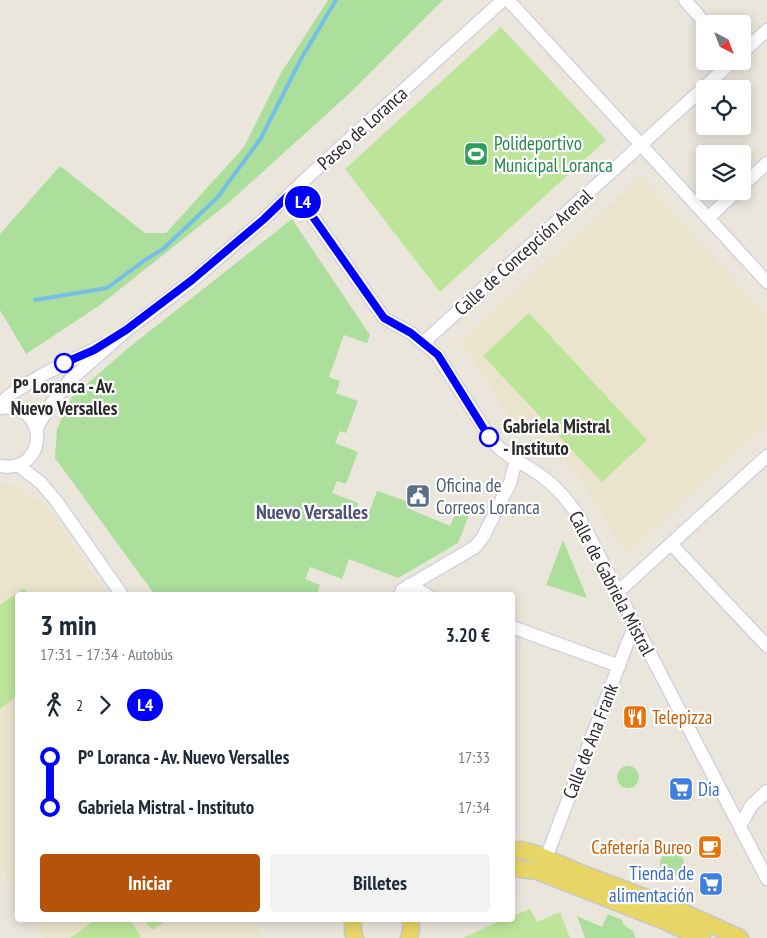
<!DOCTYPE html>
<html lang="es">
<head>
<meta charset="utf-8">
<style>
  :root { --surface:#fff; --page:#f2f2f3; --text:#1f2937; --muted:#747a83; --accent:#b45309 }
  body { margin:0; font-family:"PT Sans Narrow",sans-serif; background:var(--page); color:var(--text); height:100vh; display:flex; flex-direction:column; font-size:19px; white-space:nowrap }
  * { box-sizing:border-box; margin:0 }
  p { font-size:16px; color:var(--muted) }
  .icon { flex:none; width:28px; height:28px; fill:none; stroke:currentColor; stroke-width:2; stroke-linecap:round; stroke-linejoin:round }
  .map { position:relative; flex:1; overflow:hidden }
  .details { position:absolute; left:15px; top:592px; width:500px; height:330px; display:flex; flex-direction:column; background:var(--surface); border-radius:5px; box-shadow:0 2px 12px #0003 }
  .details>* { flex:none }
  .badge { padding:0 10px; border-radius:16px; font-size:18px; line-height:32px }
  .needle { width:32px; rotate:138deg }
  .tools { position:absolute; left:696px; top:15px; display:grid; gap:10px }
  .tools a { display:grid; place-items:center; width:55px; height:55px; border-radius:5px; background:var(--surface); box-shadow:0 2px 12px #0003; font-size:25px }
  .map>.badge { position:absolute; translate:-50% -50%; box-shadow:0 0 0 2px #fff }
  .legs { display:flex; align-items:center; gap:8px; height:55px; padding:0 25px; font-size:16px }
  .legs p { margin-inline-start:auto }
  .head { display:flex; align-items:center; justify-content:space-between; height:85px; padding:0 25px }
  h1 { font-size:28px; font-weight:600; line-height:38px }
  .action { display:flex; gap:10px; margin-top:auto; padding:10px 25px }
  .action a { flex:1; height:58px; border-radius:5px; background:var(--accent); color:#fff; font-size:20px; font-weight:600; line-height:58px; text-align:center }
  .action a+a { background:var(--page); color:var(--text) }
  ul { padding:0 25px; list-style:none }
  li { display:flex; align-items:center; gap:18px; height:50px; font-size:19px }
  li i { display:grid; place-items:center; width:8px; height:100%; margin:0 6px; background:currentColor }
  li i::after { content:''; width:12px; height:12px; margin:-6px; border:4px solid; border-radius:50%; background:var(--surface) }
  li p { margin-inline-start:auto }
  li:first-child i { background:linear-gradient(#0000 50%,currentColor 0) }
  li:last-child i { background:linear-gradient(currentColor 50%,#0000 0) }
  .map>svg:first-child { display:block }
  .education { fill:#ebe4cd }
  .green { fill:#acde9c }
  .pitch { fill:#bde599 }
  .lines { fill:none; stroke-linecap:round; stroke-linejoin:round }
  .stream { stroke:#76bee6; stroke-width:4 }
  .minor-casing { stroke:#d2d3e1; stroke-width:15 }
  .major-casing { stroke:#c8c8c8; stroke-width:19 }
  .minor { stroke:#fff; stroke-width:12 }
  .major { stroke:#e7d565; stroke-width:16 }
  .line-1-casing { stroke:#fff; stroke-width:11 }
  .line-1 { stroke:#00f; stroke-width:8 }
  .stop-1-dot { fill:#fff; stroke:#00f; stroke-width:2.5 }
  .labels { text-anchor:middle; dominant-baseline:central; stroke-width:4.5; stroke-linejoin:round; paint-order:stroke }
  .street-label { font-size:19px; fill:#2a2a2a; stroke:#fff }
  .leisure-label { font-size:19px; fill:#27864d; stroke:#fff; text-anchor:start }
  .stop-label { font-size:19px; font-weight:bold; fill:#2a2a2a; stroke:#fff }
  .service-label { font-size:19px; fill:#4e5e75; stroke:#fff; text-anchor:start }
  .food-label { font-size:19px; fill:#c56008; stroke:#fff; text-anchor:start }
  .shop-label { font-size:19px; fill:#366cbe; stroke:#fff; text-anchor:start }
  .neighbourhood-label { font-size:20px; font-weight:bold; fill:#4d5177; stroke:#fff }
</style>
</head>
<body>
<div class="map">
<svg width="767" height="938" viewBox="0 0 767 938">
  <rect width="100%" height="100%" fill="#ebe6dc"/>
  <g class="education">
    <path d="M641 177 767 315V424L626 554 573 467 519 431 460 341Z"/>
    <path d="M0 484 12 485 46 506 107 595H18L17 895 0 866Z"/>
    <path d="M33 920H252L265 938H43Z"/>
  </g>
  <g class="green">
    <path d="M328 0H443L351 92 226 205 100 305 26 354 0 310V234L60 166 145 233H166L244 147 281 73Z"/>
    <path d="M292 219 370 335 367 343 344 335 329 377 340 381 336 393 358 401 346 433 340 431 335 443 358 452 346 484 337 481 332 493 358 503 357 508 369 513 377 491 409 502 407 508 450 526 458 508 470 513 458 543 398 578 349 559 342 579 310 567 305 579 320 585 317 595H155L55 458 57 429 71 398 127 349Z"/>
    <path d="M563 540 587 598 546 585Z"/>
    <circle cx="628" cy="777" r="11"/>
    <circle cx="672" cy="864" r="12"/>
    <path d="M608 914 622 920 623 924 634 932 635 938H585L577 916 602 927Z"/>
  </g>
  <g class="pitch">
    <path d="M501 27 606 140 440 292 345 169Z"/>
    <path d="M529 313 647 440 602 482 483 356Z"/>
    <path d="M24 588 30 595H18L17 696 0 709V605Z"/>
    <path d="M530 909 537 922 560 912 570 938H463L502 920H512L513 916Z"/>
    <path d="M95 920H130L141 936 139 938H70Z"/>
    <path d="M144 920H166L152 930Z"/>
  </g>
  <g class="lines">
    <path class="stream" d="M35 300 107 288 145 260 163 249 217 198 261 138 301 59 336 0"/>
    <defs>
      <g id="minor">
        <path d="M508 0 767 282"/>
        <path d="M685 0 706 24"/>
        <path d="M742 53 767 30"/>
        <path d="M742 186 767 163"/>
        <path d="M294 190 384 318 411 333 437 355 493 442C507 458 528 465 544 478 558 488 568 502 578 515L767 879"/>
        <path d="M708 218 737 191"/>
        <path d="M424 342 733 61"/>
        <path d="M0 404 11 394 42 375 103 345"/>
        <path d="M0 408C50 401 49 474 0 466"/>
        <path d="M36 429 51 404 70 380 127 330 192 281 264 219 311 174 503 0"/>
        <path d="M18 465 41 483 57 502 122 595"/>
        <path d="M671 544 767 646"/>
        <path d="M409 585 427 595"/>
        <path d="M619 591 767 456"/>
        <path d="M400 595 402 590 475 547 483 537 510 483 516 460"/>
        <path d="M512 627 619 666"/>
        <path d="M740 826 751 806 767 791"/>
        <path d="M546 858 627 644 636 625"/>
      </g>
      <g id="major">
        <path d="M512 851 521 850 536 854 583 874 678 910 740 938"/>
        <path d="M512 868 537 871 667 922 702 938"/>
        <path d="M353 920V933L355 938"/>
        <path d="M409 938 411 931V920"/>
      </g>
    </defs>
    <use href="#minor" class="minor-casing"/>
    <use href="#major" class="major-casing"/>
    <use href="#minor" class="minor"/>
    <use href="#major" class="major"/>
  </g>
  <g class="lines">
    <defs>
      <path id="line-1" d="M64 363 94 350 126 330 192 280 264 219 294 190 384 318 411 333 438 355 489 437"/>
    </defs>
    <use href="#line-1" class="line-1-casing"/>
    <use href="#line-1" class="line-1"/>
  </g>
  <defs>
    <symbol id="stadium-square" viewBox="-11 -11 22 22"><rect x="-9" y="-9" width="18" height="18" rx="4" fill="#2e9e5b" stroke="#fff"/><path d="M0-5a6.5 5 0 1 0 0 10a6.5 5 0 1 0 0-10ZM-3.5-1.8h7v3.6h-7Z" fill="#fff"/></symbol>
    <symbol id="civic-square" viewBox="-11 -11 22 22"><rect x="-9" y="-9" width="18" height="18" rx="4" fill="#5c6f8a" stroke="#fff"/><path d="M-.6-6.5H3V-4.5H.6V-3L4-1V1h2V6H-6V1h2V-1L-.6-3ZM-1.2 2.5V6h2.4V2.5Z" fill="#fff"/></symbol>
    <symbol id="restaurant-square" viewBox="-11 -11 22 22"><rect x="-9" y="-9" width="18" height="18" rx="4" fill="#e8710a" stroke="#fff"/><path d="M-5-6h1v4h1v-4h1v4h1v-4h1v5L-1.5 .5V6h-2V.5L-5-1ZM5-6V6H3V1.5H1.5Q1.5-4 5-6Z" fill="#fff"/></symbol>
    <symbol id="supermarket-square" viewBox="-11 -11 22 22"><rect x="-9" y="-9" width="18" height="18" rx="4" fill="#3f7fe0" stroke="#fff"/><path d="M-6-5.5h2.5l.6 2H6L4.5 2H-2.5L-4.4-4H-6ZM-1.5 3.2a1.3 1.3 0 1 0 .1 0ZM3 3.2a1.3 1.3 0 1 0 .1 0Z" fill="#fff"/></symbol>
    <symbol id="cafe-square" viewBox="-11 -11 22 22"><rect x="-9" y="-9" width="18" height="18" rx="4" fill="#e8710a" stroke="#fff"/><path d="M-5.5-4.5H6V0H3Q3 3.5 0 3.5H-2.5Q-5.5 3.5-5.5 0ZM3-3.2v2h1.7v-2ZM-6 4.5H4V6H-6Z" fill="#fff"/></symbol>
  </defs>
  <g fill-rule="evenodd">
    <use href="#stadium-square" x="462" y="140" width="28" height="28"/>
    <use href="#civic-square" x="404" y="482" width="28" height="28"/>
    <use href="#restaurant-square" x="621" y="703" width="28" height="28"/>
    <use href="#supermarket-square" x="667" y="775" width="28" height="28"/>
    <use href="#cafe-square" x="696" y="833" width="28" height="28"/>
    <use href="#supermarket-square" x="697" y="870" width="28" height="28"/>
  </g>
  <g class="stop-1-dot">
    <circle cx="64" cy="363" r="9"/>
    <circle cx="489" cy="437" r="9"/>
  </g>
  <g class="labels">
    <g class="street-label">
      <text transform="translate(362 128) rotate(-42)">Paseo de Loranca</text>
      <text transform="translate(523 252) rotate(-42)">Calle de Concepción Arenal</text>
      <text transform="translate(612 583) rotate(62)">Calle de Gabriela Mistral</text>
      <text transform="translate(590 741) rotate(-69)">Calle de Ana Frank</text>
    </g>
    <g class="leisure-label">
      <text x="494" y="143">Polideportivo<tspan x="494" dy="22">Municipal Loranca</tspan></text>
    </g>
    <g class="stop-label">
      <text x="64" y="386">Pº Loranca - Av.<tspan x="64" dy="22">Nuevo Versalles</tspan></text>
      <text x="503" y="426" text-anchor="start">Gabriela Mistral<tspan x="503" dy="22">- Instituto</tspan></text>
    </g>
    <g class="service-label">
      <text x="436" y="485">Oficina de<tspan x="436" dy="22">Correos Loranca</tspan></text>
    </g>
    <g class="food-label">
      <text x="652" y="717">Telepizza</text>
      <text x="692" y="847" text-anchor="end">Cafetería Bureo</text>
    </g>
    <g class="shop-label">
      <text x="698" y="789">Dia</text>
      <text x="694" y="873" text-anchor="end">Tienda de<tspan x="694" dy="22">alimentación</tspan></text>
    </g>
    <g class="neighbourhood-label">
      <text x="312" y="512">Nuevo Versalles</text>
    </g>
  </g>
</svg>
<div class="tools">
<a><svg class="needle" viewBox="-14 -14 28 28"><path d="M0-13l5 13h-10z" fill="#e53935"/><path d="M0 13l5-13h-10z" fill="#747a83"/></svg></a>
<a><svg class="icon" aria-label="locate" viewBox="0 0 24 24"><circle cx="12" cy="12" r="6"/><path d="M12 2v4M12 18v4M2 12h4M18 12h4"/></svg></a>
<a><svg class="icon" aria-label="layers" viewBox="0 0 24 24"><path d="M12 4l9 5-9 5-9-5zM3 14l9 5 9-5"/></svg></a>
</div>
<b class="badge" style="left:303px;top:202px;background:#00f;color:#fff">L4</b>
<section class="details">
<div class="head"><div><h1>3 min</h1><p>17:31 – 17:34 · Autobús</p></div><b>3.20 €</b></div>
<div class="legs"><svg class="icon" aria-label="walk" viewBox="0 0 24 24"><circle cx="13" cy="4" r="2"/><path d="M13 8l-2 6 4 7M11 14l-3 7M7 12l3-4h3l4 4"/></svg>2<svg class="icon" aria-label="forward" viewBox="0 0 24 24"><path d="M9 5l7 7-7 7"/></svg><b class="badge" style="background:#00f;color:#fff">L4</b></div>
<ul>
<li><i style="color:#00f"></i><b>Pº Loranca - Av. Nuevo Versalles</b><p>17:33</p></li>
<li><i style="color:#00f"></i><b>Gabriela Mistral - Instituto</b><p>17:34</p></li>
</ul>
<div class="action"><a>Iniciar</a><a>Billetes</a></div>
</section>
</div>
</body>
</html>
